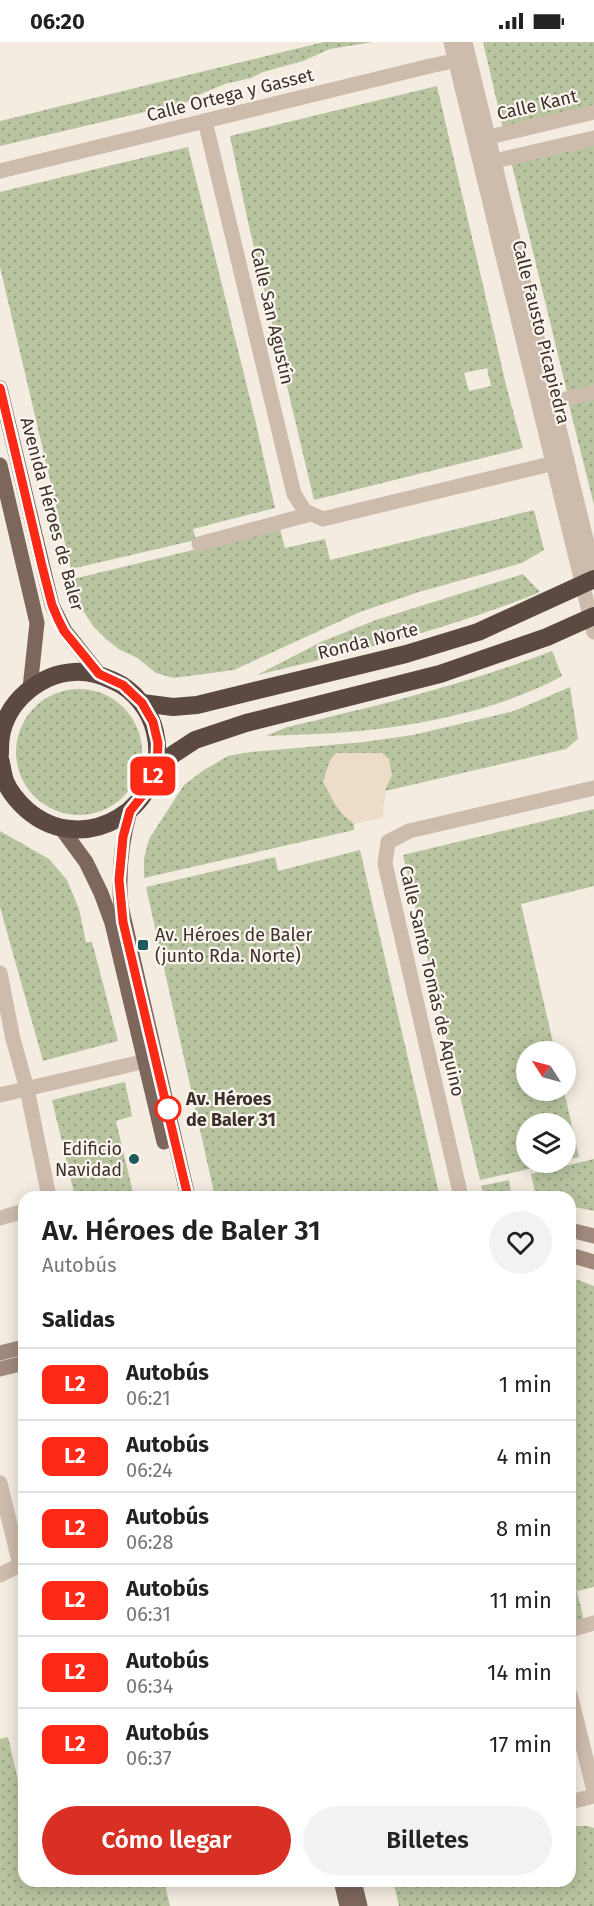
<!DOCTYPE html>
<html lang="es">
<head>
<meta charset="utf-8">
<style>
  :root { --surface:#fff; --page:#f2f2f2; --text:#222; --muted:#767676; --line:#e0e0e0; --accent:#d93025 }
  body { margin:0; font-family:"Fira Sans",sans-serif; background:var(--page); color:var(--text); height:100vh; display:flex; flex-direction:column; font-size:22px; white-space:nowrap }
  * { box-sizing:border-box; margin:0 }
  p { font-size:20px; color:var(--muted) }
  .icon { flex:none; width:33px; height:33px; fill:none; stroke:currentColor; stroke-width:2; stroke-linecap:round; stroke-linejoin:round }
  .map { position:relative; flex:1; overflow:hidden }
  .sheet { position:absolute; left:18px; top:1149px; width:558px; height:696px; display:flex; flex-direction:column; background:var(--surface); border-radius:18px; box-shadow:0 3px 15px #0003 }
  .sheet>* { flex:none }
  .badge { padding:0 12px; border-radius:9px; font-size:21px; line-height:39px }
  .needle { width:39px; rotate:306deg }
  .fabs { position:absolute; left:516px; top:999px; display:grid; gap:12px }
  .fabs a { display:grid; place-items:center; width:60px; height:60px; border-radius:50%; background:var(--surface); box-shadow:0 3px 15px #0003; font-size:30px }
  .map>.badge { position:absolute; translate:-50% -50%; box-shadow:0 0 0 3px #fff }
  h2 { padding:0 24px; font-size:22px; line-height:54px }
  .round { display:grid; place-items:center; flex:none; width:63px; height:63px; border-radius:32px; background:var(--page) }
  .overview { display:flex; align-items:center; justify-content:space-between; height:102px; padding:0 24px }
  h1 { font-size:28px; font-weight:600; line-height:45px }
  .cta { display:flex; gap:12px; margin-top:auto; padding:12px 24px }
  .cta a { flex:1; height:69px; border-radius:36px; background:var(--accent); color:#fff; font-size:24px; font-weight:600; line-height:69px; text-align:center }
  .cta a+a { background:var(--page); color:var(--text) }
  ul { padding:0; list-style:none }
  li { display:flex; align-items:center; gap:18px; height:72px; padding:0 24px; border-top:2px solid var(--line) }
  li div { flex:1 }
  li b { display:block; font-size:22px }
  li em { font-style:normal }
  li .badge { min-width:66px; font-weight:700; text-align:center }
  .status { display:flex; justify-content:space-between; align-items:center; height:42px; padding:0 30px; background:var(--surface); direction:ltr }
  .status svg { height:16px; fill:currentColor }
  .map>svg:first-child { display:block }
  .green { fill:url(#green-dots); fill-rule:evenodd }
  .pitch { fill:#b8c4a0 }
  .plaza { fill:#ecdcc8 }
  .lines { fill:none; stroke-linecap:round; stroke-linejoin:round }
  .street { stroke:#cdbbac; stroke-width:15 }
  .secondary { stroke:#a18a7d; stroke-width:15 }
  .primary { stroke:#7d675c; stroke-width:15 }
  .highway { stroke:#5c4a42; stroke-width:18 }
  .line-casing { stroke:#fff; stroke-width:14 }
  .line { stroke:#fc2916; stroke-width:9 }
  .poi-dot { fill:#1f5a5e; stroke:#fbf5ee; stroke-width:2 }
  .stop-dot { fill:#fff; stroke:#fc2916; stroke-width:3 }
  .labels { text-anchor:middle; dominant-baseline:central; stroke-width:4.5; stroke-linejoin:round; paint-order:stroke }
  .street-label { font-size:18px; fill:#3b302b; stroke:#fbf5ee }
  .poi-label { font-size:18px; fill:#3b302b; stroke:#fbf5ee; text-anchor:start }
  .stop-label { font-size:18px; font-weight:bold; fill:#3b302b; stroke:#fbf5ee; text-anchor:start }
</style>
</head>
<body>
<div class="status"><b>06:20</b><svg viewBox="0 0 49 12"><path d="M0 12V9h3v3zM5 12V6h3v6zM10 12V3h3v9zM15 12V0h3v12zM26 1h20v11H26zM47 4h2v5h-2z"/></svg></div>
<div class="map">
<svg width="594" height="1864" viewBox="0 0 594 1864">
  <defs>
    <pattern id="green-dots" width="8" height="8" patternUnits="userSpaceOnUse" patternTransform="scale(1.5)"><rect width="8" height="8" fill="#b8c4a0"/><path d="M2 2h.1M6 6h.1" fill="none" stroke="#97a083" stroke-width="1.8" stroke-linecap="round"/></pattern>
  </defs>
  <rect width="100%" height="100%" fill="#f4ebe1"/>
  <g class="green">
    <path d="M324 0H373L330 7 303 19 263 30 251 36 225 42 196 54 187 60 0 104V79Z"/>
    <path d="M483 0H594V64L503 86Z"/>
    <path d="M437 44 507 347 523 406 314 458 248 180 230 94ZM487 326 491 344 469 349 464 331Z"/>
    <path d="M594 99V343L567 350 511 119Z"/>
    <path d="M188 105 255 377 275 466 193 487 196 498 71 527 0 225V150Z"/>
    <path d="M594 357V463L569 363Z"/>
    <path d="M534 468 544 508 522 521 419 550 360 570 234 628 174 636 156 631 136 615 120 608 106 597 93 584 80 564 73 537 280 487 285 506 325 497 330 518Z"/>
    <path d="M523 532 540 550C448 588 353 610 257 633L323 599 376 578Z"/>
    <path d="M552 609 562 634C494 672 394 689 316 692 299 693 283 693 266 694L287 685C377 664 466 642 552 609Z"/>
    <path d="M570 645 578 697 566 707 385 749 382 775 354 781V788L144 836V816L149 797 184 743 204 728 228 714 250 710 364 700 413 693 514 669Z"/>
    <circle cx="79" cy="710" r="63"/>
    <path d="M594 767V844L521 862 555 1009 526 1010V1048L564 1049 579 1115 566 1118V1082H526V1120L555 1121 480 1138 403 813Z"/>
    <path d="M0 789 49 817 67 838 79 867 86 900H92L118 999 43 1019 0 865Z"/>
    <path d="M360 808 440 1155H215L146 845 275 815 278 829Z"/>
    <path d="M125 1040 132 1074 116 1079 134 1155H75L52 1058Z"/>
    <path d="M594 1117V1169L570 1164V1155H536L531 1132Z"/>
    <path d="M509 1138 512 1155H484L481 1144Z"/>
    <path d="M570 1235 594 1244V1545L577 1549 584 1580 570 1582Z"/>
    <path d="M8 1695 24 1764V1839H164L170 1864H0V1697Z"/>
    <path d="M576 1784H588L594 1786V1864H399L393 1839H570V1786Z"/>
  </g>
  <path class="pitch" d="M576 1784 586 1829 570 1833V1786Z"/>
  <path class="plaza" d="M336 711H382L389 717 392 733 385 749 382 775 354 782 343 773 336 764 323 740 330 718Z"/>
  <g class="lines">
    <g class="street">
      <path d="M451 0 594 590"/>
      <path d="M465 0 594 530"/>
      <path d="M205 79 294 452 305 469 323 477 567 418"/>
      <path d="M489 95 594 70"/>
      <path d="M495 119 594 96"/>
      <path d="M0 129 430 24 463 17"/>
      <path d="M554 360 594 350"/>
      <path d="M199 502 311 472"/>
      <path d="M0 931 13 997 27 1047 49 1155"/>
      <path d="M0 1053 146 1019"/>
      <path d="M461 1155 385 822 388 800 409 789 594 746"/>
      <path d="M0 1176 24 1169"/>
      <path d="M0 1441 20 1523"/>
      <path d="M0 1533 24 1521"/>
      <path d="M570 1588 594 1581"/>
      <path d="M570 1652 594 1749"/>
      <path d="M570 1760 594 1754"/>
    </g>
    <g class="secondary">
      <path d="M570 1188 594 1194"/>
      <path d="M570 1213 594 1220"/>
      <path d="M0 1311 24 1305"/>
      <path d="M0 1327 24 1321"/>
    </g>
    <g class="primary">
      <path d="M0 346 52 563 65 589 99 632"/>
      <path d="M0 423 37 581 30 646"/>
      <path d="M130 769C121 801 118 831 121 864L188 1155"/>
      <path d="M61 786 86 820 101 851 112 881 164 1100"/>
      <path d="M341 1839 347 1864"/>
      <path d="M354 1839 360 1864"/>
    </g>
    <g class="highway">
      <path d="M142 661 173 665 197 663 406 612 478 590 594 537"/>
      <path d="M0 712C0 706 0 700 1 694 7 659 40 632 74 630 88 629 101 633 114 639 134 648 150 668 155 690 172 764 85 818 27 768 18 760 10 751 5 739 3 733 2 724 0 717"/>
      <path d="M157 723 195 698 246 681 440 632 547 595 594 574"/>
    </g>
  </g>
  <g class="lines">
    <defs>
      <path id="line" d="M0 346 42 524 52 563 58 577 64 589 99 632 123 643 142 661 153 680 158 701 157 723 147 748 130 769 123 795 119 838 123 880 188 1155"/>
    </defs>
    <use href="#line" class="line-casing"/>
    <use href="#line" class="line"/>
  </g>
  <g class="poi-dot">
    <rect x="137" y="897" width="12" height="12" rx="3"/>
    <circle cx="134" cy="1117" r="6"/>
  </g>
  <circle class="stop-dot" cx="168" cy="1067" r="12"/>
  <g class="labels">
    <g class="street-label">
      <text transform="translate(230 53) rotate(-14)">Calle Ortega y Gasset</text>
      <text transform="translate(537 63) rotate(-13)">Calle Kant</text>
      <text transform="translate(272 274) rotate(77)">Calle San Agustín</text>
      <text transform="translate(541 290) rotate(76)">Calle Fausto Picapiedra</text>
      <text transform="translate(52 472) rotate(75)">Avenida Héroes de Baler</text>
      <text transform="translate(368 599) rotate(-14)">Ronda Norte</text>
      <text transform="translate(432 939) rotate(77)">Calle Santo Tomás de Aquino</text>
    </g>
    <g class="poi-label">
      <text x="155" y="893">Av. Héroes de Baler<tspan x="155" dy="21">(junto Rda. Norte)</tspan></text>
      <text x="122" y="1107" text-anchor="end">Edificio<tspan x="122" dy="21">Navidad</tspan></text>
    </g>
    <g class="stop-label">
      <text x="186" y="1057">Av. Héroes<tspan x="186" dy="21">de Baler 31</tspan></text>
    </g>
  </g>
</svg>
<div class="fabs">
<a><svg class="needle" viewBox="-14 -14 28 28"><path d="M0-13l5 13h-10z" fill="#e53935"/><path d="M0 13l5-13h-10z" fill="#767676"/></svg></a>
<a><svg class="icon" aria-label="layers" viewBox="0 0 24 24"><path d="M12 4l9 5-9 5-9-5zM3 14l9 5 9-5"/></svg></a>
</div>
<b class="badge" style="left:153px;top:734px;background:#fc2916;color:#fff">L2</b>
<section class="sheet">
<div class="overview"><div><h1>Av. Héroes de Baler 31</h1><p>Autobús</p></div><a class="round"><svg class="icon" aria-label="heart" viewBox="0 0 24 24"><path d="M12 20l-8-8c-3-5 5-10 8-4 3-6 11-1 8 4z"/></svg></a></div>
<h2>Salidas</h2>
<ul>
<li><span class="badge" style="background:#fc2916;color:#fff">L2</span><div><b>Autobús</b><p>06:21</p></div><em>1 min</em></li>
<li><span class="badge" style="background:#fc2916;color:#fff">L2</span><div><b>Autobús</b><p>06:24</p></div><em>4 min</em></li>
<li><span class="badge" style="background:#fc2916;color:#fff">L2</span><div><b>Autobús</b><p>06:28</p></div><em>8 min</em></li>
<li><span class="badge" style="background:#fc2916;color:#fff">L2</span><div><b>Autobús</b><p>06:31</p></div><em>11 min</em></li>
<li><span class="badge" style="background:#fc2916;color:#fff">L2</span><div><b>Autobús</b><p>06:34</p></div><em>14 min</em></li>
<li><span class="badge" style="background:#fc2916;color:#fff">L2</span><div><b>Autobús</b><p>06:37</p></div><em>17 min</em></li>
</ul>
<div class="cta"><a>Cómo llegar</a><a>Billetes</a></div>
</section>
</div>
</body>
</html>
